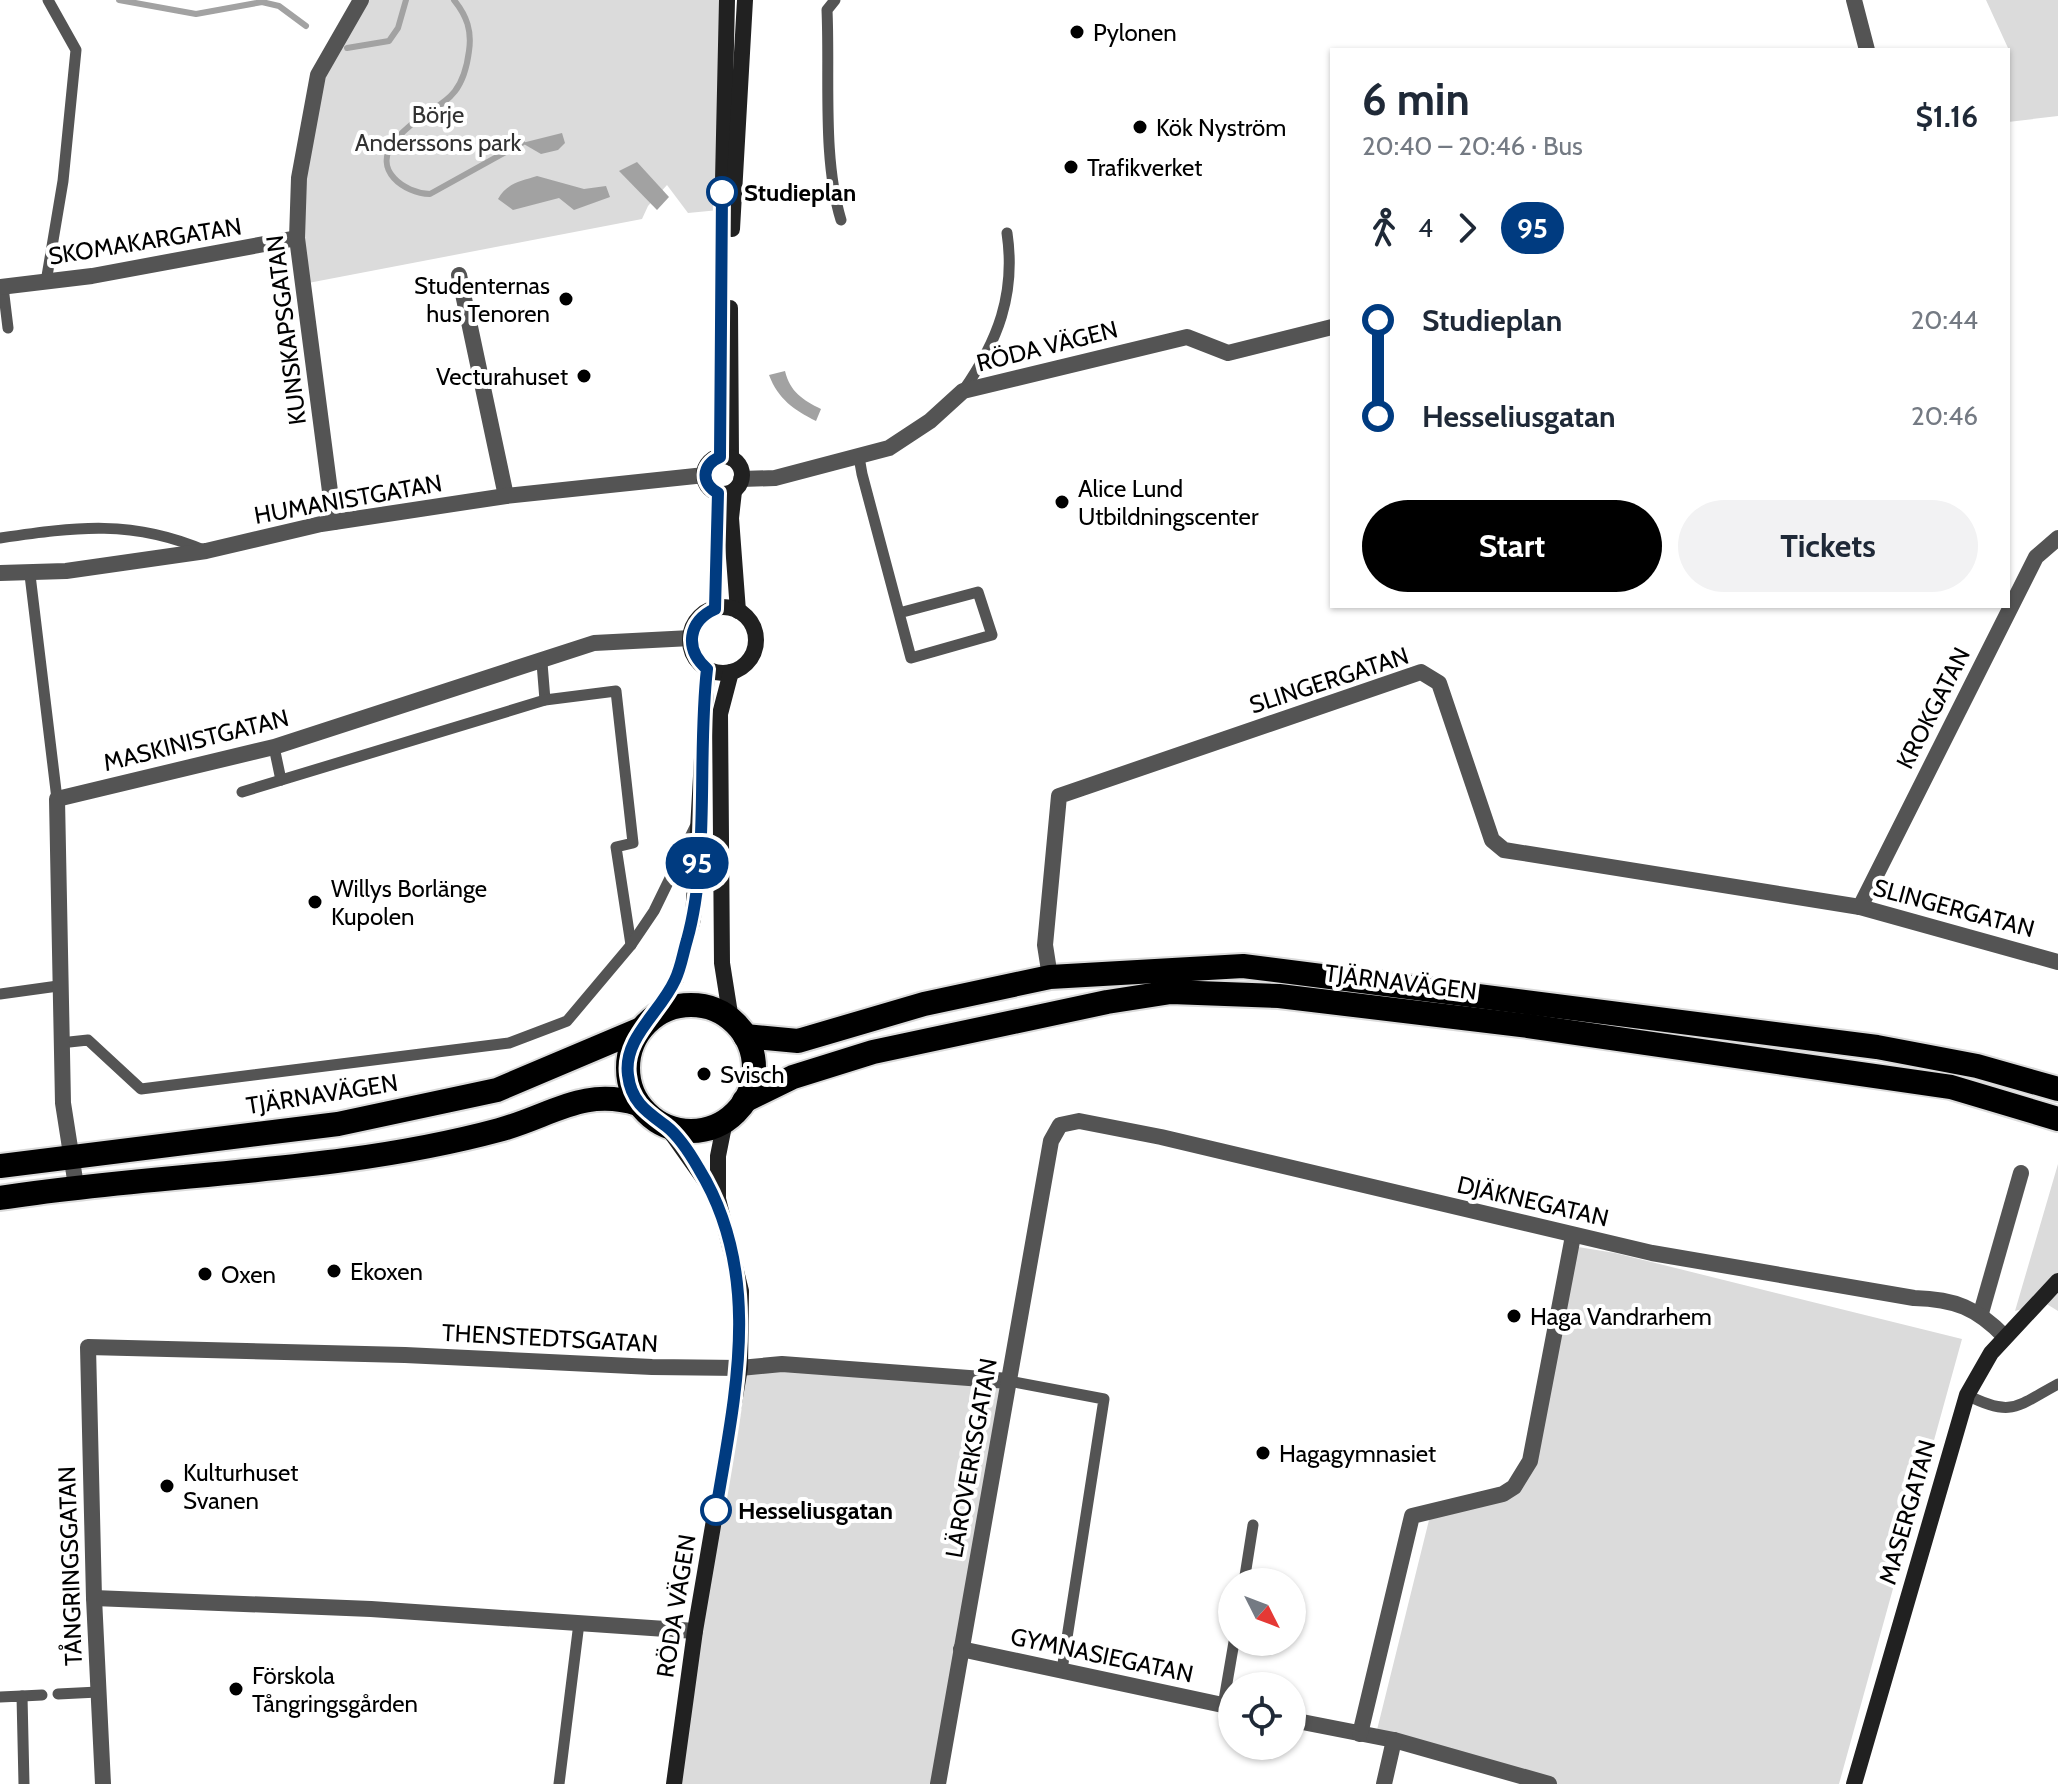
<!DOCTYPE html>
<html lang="en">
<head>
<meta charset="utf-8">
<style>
  :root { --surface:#fff; --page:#f2f2f3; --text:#1f2937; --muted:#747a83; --accent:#000 }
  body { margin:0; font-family:Cabin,sans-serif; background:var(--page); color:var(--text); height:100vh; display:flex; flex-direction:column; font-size:30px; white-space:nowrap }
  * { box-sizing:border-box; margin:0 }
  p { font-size:26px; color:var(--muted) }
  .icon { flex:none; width:44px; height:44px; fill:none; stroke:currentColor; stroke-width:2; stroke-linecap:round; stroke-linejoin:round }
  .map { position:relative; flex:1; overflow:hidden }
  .panel { position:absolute; left:1330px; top:48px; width:680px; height:560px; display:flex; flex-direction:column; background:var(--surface); border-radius:0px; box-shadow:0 2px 6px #0004 }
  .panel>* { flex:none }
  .badge { padding:0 16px; border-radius:26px; font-size:28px; line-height:52px }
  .needle { width:52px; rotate:132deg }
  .controls { position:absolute; left:1218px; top:1568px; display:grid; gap:16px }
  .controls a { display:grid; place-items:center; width:88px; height:88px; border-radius:50%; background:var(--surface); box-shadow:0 2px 6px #0004; font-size:40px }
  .map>.badge { position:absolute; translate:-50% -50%; box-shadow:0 0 0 4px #fff }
  .legs { display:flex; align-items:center; gap:12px; height:88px; padding:0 32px; font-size:26px }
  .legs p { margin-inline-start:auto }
  .head { display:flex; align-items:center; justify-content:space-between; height:136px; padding:0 32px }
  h1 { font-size:44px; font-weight:800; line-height:60px }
  .cta { display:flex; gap:16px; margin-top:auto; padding:16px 32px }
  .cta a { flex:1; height:92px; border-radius:48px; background:var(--accent); color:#fff; font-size:32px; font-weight:800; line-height:92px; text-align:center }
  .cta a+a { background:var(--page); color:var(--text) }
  ul { padding:0 32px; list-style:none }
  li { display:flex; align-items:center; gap:28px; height:96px; font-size:30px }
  li i { display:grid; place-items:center; width:12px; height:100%; margin:0 10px; background:currentColor }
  li i::after { content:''; width:20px; height:20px; margin:-10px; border:6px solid; border-radius:50%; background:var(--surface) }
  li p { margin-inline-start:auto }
  li:first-child i { background:linear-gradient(#0000 50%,currentColor 0) }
  li:last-child i { background:linear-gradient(currentColor 50%,#0000 0) }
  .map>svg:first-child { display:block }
  .green { fill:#dbdbdb }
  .water { fill:#a2a2a2 }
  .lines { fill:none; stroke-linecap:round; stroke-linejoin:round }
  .stream { stroke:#a2a2a2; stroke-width:6 }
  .highway-casing { stroke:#dbdbdb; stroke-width:28 }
  .lane { stroke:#545454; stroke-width:11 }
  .street { stroke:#545454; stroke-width:16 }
  .secondary { stroke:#212121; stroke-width:16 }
  .highway { stroke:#000; stroke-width:24 }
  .line-1-casing { stroke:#fff; stroke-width:18 }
  .line-1 { stroke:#003b80; stroke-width:12 }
  .poi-dot { fill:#000; stroke:#fff; stroke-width:3 }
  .stop-1-dot { fill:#fff; stroke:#003b80; stroke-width:4 }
  .labels { text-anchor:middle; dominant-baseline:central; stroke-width:8; stroke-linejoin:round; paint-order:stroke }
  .poi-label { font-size:24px; fill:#000; stroke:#fff; text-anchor:start }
  .park-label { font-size:24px; fill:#323232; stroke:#fff }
  .stop-label { font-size:24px; font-weight:bold; fill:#000; stroke:#fff; text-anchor:start }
  .street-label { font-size:24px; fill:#000; stroke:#fff }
</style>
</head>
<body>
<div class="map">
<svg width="2058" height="1784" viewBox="0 0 2058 1784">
  <rect width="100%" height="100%" fill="#fff"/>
  <g class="green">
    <path d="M361 0H723L719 210 688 213 667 185 648 206 642 219 303 284 297 238 318 75Z"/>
    <path d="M1986 0H2058V116L2008 122V48Z"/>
    <path d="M2058 1164V1311L2045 1303 2015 1311Z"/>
    <path d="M1578 1247 1615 1253 1962 1339 1839 1784H1557L1376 1734 1431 1512 1514 1489 1530 1460Z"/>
    <path d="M740 1368 1009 1381 938 1784H674Z"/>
  </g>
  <g class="water">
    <path d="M562 133 565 143 558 150 541 154 522 143Z"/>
    <path d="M637 162 669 197 657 210 619 171Z"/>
    <path d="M537 176 584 189 606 186 610 197 574 210 559 198 513 210 498 199C507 183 521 181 537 176Z"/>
    <path d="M785 371C790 392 803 400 821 409L816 421C794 410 778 399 769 375Z"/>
  </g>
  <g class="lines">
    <g class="stream">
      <path d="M119 0 196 14 262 2 279 6 306 26"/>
      <path d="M454 0C467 16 472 31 469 51 461 114 427 100 394 142 372 170 404 193 430 194L522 143"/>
      <path d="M347 48 389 41 398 28 406 0"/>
    </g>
    <defs>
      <g id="highway">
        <circle cx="691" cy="1068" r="63"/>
        <path d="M745 1036 798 1041 924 1004 1050 977 1243 966 1877 1047 1977 1066 2058 1089"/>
        <path d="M744 1101 793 1077 873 1052 1107 1002 1171 992 1279 996 1528 1026 1951 1087 2058 1119"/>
        <path d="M0 1166 338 1124 497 1090 641 1029"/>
        <path d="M0 1198C166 1172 336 1174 499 1130 551 1116 583 1087 638 1104"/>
      </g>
    </defs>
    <use href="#highway" class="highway-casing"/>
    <g class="lane">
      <path d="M835 0 827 10C830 76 822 158 841 220"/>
      <path d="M46 282 63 181 76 50 48 0"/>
      <path d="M3 287 8 328"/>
      <path d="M963 391C998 341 1016 294 1007 233"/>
      <path d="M859 457 862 474 911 658 992 635 978 592 899 613"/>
      <path d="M0 538C76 527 133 519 206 551"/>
      <path d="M30 575 57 799"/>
      <path d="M542 663 545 700"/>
      <path d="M274 747 281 780"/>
      <path d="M242 792 545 700 616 691 633 843 616 847 631 945"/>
      <path d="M0 994 58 986"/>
      <path d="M60 1043 88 1040 141 1089 509 1043 567 1021 631 945 654 911 695 827"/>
      <path d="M1009 1381 1104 1399 1062 1670"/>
      <path d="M1967 1395C2012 1418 2017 1406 2058 1384"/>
      <path d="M1244 1582 1253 1525"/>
      <path d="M58 1694 98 1692"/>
      <path d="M22 1696 42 1695"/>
      <path d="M0 1697 22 1696 24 1784"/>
      <path d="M1223 1706 1234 1642"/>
      <path d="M559 1784 579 1623"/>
    </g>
    <g class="street">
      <path d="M1854 0 1867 50"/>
      <path d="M722 229V308"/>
      <path d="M459 275 506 496"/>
      <path d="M0 287 92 276 297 238"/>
      <path d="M741 479 775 478 889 448 930 421 963 391 1187 337 1228 353 1332 327"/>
      <path d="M334 522 297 238 299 178 318 75 361 0"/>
      <path d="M0 573 66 571 206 551 321 524 506 496 705 475"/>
      <path d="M1860 907 2036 557 2058 538"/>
      <path d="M1050 977 1045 945 1059 796 1421 672 1439 683 1492 840 1504 850 1860 907 2058 962"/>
      <path d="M76 1186 63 1103 57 799 274 747 594 643 691 638"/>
      <path d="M1981 1313 2021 1173"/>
      <path d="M94 1598 371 1609 695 1631"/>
      <path d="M961 1649 1232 1707"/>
      <path d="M1292 1720 1394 1740 1549 1784"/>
      <path d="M1360 1734 1412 1516 1503 1494 1514 1487 1530 1461 1573 1236"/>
      <path d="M103 1784 94 1598 88 1347 405 1355 652 1367 740 1368 782 1364 1009 1381"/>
      <path d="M938 1784 1051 1141 1060 1125 1079 1121 1161 1137 1652 1253 1914 1298C1955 1299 1977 1308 2005 1337"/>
      <path d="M1384 1784 1394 1740"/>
    </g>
    <g class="secondary">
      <path d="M722 226 727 0"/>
      <path d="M732 229 745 0"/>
      <path d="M730 308 731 458"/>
      <path d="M720 430V457"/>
      <circle cx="723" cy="475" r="19"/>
      <path d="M734 491 731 518 738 611"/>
      <circle cx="723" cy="640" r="33"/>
      <path d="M715 609 718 493"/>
      <path d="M655 1016 676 979 693 919 707 669"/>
      <path d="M731 1020 722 963 720 714 731 672"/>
      <path d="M667 1127 718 1199 741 1291 740 1368 695 1631 674 1784"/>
      <path d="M718 1198V1156L725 1121"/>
      <path d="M1854 1784 1967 1395 1991 1353 2058 1281"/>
    </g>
    <use href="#highway" class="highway"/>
  </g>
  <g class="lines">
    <defs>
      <path id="line-1" d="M716 1510C735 1395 764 1275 699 1169 691 1155 679 1136 666 1126 647 1112 631 1102 628 1075 623 1038 660 1013 675 980 681 968 683 953 687 940 710 858 697 755 707 669 684 649 688 621 715 609L718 493C701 484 701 465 720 457L722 192"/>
    </defs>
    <use href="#line-1" class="line-1-casing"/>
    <use href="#line-1" class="line-1"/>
  </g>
  <g class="poi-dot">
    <circle cx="1077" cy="32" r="8"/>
    <circle cx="1140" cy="127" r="8"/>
    <circle cx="1071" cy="167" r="8"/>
    <circle cx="566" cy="299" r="8"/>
    <circle cx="584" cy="376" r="8"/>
    <circle cx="1062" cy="502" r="8"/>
    <circle cx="315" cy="902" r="8"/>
    <circle cx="704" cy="1074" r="8"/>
    <circle cx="334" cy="1271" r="8"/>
    <circle cx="205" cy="1274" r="8"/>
    <circle cx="1514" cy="1316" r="8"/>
    <circle cx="1263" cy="1453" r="8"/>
    <circle cx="167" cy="1486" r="8"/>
    <circle cx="236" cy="1689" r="8"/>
  </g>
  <g class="stop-1-dot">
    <circle cx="722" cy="192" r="14"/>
    <circle cx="716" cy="1510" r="14"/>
  </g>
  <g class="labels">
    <g class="poi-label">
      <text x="1093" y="32">Pylonen</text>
      <text x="1156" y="127">Kök Nyström</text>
      <text x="1087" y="167">Trafikverket</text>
      <text x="550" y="285" text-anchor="end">Studenternas<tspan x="550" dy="28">hus Tenoren</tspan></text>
      <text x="568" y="376" text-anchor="end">Vecturahuset</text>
      <text x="1078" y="488">Alice Lund<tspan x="1078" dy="28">Utbildningscenter</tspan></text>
      <text x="331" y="888">Willys Borlänge<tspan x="331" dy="28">Kupolen</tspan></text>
      <text x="720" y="1074">Svisch</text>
      <text x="350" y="1271">Ekoxen</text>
      <text x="221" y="1274">Oxen</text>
      <text x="1530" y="1316">Haga Vandrarhem</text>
      <text x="1279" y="1453">Hagagymnasiet</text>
      <text x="183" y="1472">Kulturhuset<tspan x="183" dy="28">Svanen</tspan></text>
      <text x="252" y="1675">Förskola<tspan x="252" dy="28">Tångringsgården</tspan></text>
    </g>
    <g class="park-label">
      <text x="438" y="114">Börje<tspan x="438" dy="28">Anderssons park</tspan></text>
    </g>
    <g class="stop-label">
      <text x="744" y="192">Studieplan</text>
      <text x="738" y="1510">Hesseliusgatan</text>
    </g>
    <g class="street-label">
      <text transform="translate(145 241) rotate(-9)">SKOMAKARGATAN</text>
      <text transform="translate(286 330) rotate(-97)">KUNSKAPSGATAN</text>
      <text transform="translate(1047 346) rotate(-14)">RÖDA VÄGEN</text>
      <text transform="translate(348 499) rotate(-10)">HUMANISTGATAN</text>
      <text transform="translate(1329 680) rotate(-18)">SLINGERGATAN</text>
      <text transform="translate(1933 708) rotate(-63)">KROKGATAN</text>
      <text transform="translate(196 740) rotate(-14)">MASKINISTGATAN</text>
      <text transform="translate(1954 908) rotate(15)">SLINGERGATAN</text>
      <text transform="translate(1401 982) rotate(7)">TJÄRNAVÄGEN</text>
      <text transform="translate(322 1094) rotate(-9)">TJÄRNAVÄGEN</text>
      <text transform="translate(1533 1201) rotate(13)">DJÄKNEGATAN</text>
      <text transform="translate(550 1338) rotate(3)">THENSTEDTSGATAN</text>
      <text transform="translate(971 1458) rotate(-80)">LÄROVERKSGATAN</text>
      <text transform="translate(1907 1512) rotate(-74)">MASERGATAN</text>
      <text transform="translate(70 1566) rotate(-92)">TÅNGRINGSGATAN</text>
      <text transform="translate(676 1606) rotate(-81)">RÖDA VÄGEN</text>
      <text transform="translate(1102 1655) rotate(12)">GYMNASIEGATAN</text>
    </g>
  </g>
</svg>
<div class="controls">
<a><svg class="needle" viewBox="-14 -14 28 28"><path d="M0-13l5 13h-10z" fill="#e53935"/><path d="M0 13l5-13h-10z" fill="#747a83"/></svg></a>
<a><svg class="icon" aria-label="locate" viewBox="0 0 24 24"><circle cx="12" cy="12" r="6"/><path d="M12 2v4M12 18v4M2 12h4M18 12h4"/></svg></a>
</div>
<b class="badge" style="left:697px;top:863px;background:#003b80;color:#fff">95</b>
<section class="panel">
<div class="head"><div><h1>6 min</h1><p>20:40 – 20:46 · Bus</p></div><b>$1.16</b></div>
<div class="legs"><svg class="icon" aria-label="walk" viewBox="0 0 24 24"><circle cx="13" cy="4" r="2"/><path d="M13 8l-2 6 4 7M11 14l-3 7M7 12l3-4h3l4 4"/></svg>4<svg class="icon" aria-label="forward" viewBox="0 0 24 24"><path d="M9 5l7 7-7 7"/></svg><b class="badge" style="background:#003b80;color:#fff">95</b></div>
<ul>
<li><i style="color:#003b80"></i><b>Studieplan</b><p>20:44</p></li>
<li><i style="color:#003b80"></i><b>Hesseliusgatan</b><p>20:46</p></li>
</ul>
<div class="cta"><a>Start</a><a>Tickets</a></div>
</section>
</div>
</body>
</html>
